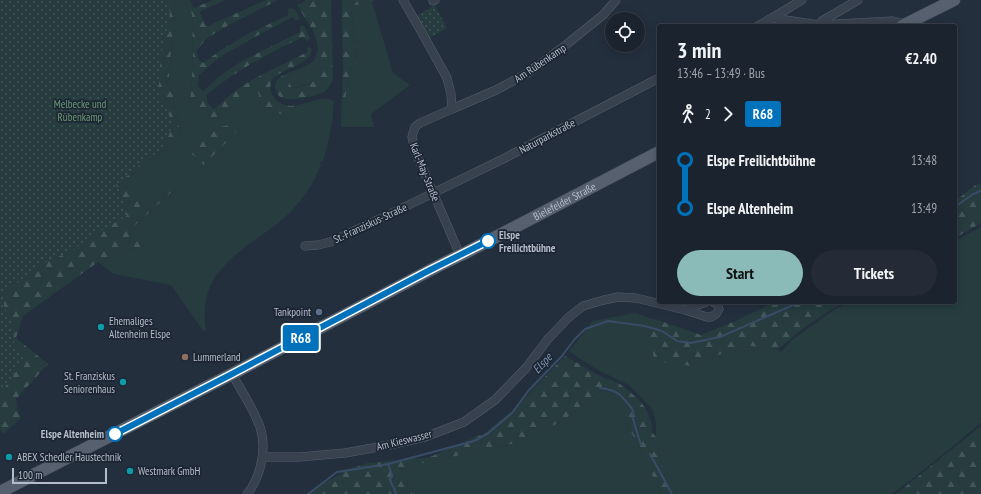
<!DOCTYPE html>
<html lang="en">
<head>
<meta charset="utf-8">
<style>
  :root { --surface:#1b232e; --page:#242b36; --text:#f1f3f6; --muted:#a0a4aa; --line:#39404a; --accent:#8bbbb9 }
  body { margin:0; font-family:"PT Sans Narrow",sans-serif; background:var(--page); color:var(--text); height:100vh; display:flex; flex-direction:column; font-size:15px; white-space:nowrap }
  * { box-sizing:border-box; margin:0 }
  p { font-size:13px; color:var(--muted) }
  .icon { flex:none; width:22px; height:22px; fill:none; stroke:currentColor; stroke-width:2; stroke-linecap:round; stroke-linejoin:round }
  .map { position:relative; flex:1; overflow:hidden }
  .drawer { position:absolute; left:657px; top:24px; width:300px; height:280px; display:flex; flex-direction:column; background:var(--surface); border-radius:4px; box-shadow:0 2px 10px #0003,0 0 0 1px var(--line) }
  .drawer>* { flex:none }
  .badge { padding:0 8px; border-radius:3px; font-size:14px; line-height:26px }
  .controls { position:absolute; left:605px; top:12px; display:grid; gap:8px }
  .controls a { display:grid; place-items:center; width:40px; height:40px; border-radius:50%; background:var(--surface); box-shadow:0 2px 10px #0003,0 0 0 1px var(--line); font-size:20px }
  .scale { position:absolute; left:12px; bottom:10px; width:95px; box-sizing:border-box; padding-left:4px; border:2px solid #b4bcc9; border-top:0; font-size:11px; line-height:14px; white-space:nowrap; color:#b4bcc9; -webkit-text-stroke:3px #1d2633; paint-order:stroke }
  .map>.badge { position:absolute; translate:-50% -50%; box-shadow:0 0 0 2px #fff }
  .legs { display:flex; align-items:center; gap:6px; height:44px; padding:0 20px; font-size:13px }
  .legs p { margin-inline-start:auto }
  .headline { display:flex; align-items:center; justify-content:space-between; height:68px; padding:0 20px }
  h1 { font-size:22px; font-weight:700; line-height:30px }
  .cta { display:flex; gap:8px; margin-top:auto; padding:8px 20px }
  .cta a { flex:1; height:46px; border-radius:24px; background:var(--accent); color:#111; font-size:16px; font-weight:700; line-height:46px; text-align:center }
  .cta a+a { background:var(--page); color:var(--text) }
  ul { padding:0 20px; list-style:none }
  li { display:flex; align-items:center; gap:14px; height:48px; font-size:15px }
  li i { display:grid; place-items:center; width:6px; height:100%; margin:0 5px; background:currentColor }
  li i::after { content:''; width:10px; height:10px; margin:-5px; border:3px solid; border-radius:50%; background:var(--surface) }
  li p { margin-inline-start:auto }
  li:first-child i { background:linear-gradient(#0000 50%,currentColor 0) }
  li:last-child i { background:linear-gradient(currentColor 50%,#0000 0) }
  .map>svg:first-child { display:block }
  .grass { fill:#263c3f }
  .forest { fill:url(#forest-firs) }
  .park { fill:url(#park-dots) }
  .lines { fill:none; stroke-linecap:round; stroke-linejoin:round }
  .stream { stroke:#394c67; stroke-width:2 }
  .street-casing { stroke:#565f6c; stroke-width:9 }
  .primary-casing { stroke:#414a57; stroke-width:13 }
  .street { stroke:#38414e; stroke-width:8 }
  .primary { stroke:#56606e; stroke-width:12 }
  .line-1-casing { stroke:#fff; stroke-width:9 }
  .line-1 { stroke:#0072bc; stroke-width:6 }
  .stop-1-dot { fill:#fff; stroke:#0072bc; stroke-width:2 }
  .service-dot { fill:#5c6f8a; stroke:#1d2633; stroke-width:1.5 }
  .culture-dot { fill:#0f9aa8; stroke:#1d2633; stroke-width:1.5 }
  .education-dot { fill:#8d6e63; stroke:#1d2633; stroke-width:1.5 }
  .labels { text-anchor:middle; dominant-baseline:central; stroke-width:3.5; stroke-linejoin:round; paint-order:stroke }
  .street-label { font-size:11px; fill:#b4bcc9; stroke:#1d2633 }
  .park-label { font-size:11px; fill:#6b9a76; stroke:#1d2633 }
  .stop-label { font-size:11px; font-weight:bold; fill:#b4bcc9; stroke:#1d2633; text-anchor:start }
  .poi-label { font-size:11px; fill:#b4bcc9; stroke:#1d2633; text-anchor:start }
  .water-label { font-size:12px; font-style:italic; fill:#7c92b1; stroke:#1d2633 }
</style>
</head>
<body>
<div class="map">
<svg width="981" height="494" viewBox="0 0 981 494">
  <defs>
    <pattern id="forest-firs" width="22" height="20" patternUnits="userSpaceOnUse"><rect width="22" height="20" fill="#263c3f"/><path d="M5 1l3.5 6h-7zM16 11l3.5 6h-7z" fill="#435659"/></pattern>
    <pattern id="park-dots" width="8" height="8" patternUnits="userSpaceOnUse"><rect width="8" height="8" fill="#263c3f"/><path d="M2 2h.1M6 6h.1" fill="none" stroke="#435659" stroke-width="1.8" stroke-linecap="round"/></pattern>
  </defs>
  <rect width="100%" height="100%" fill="#242f3e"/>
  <g class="grass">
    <path d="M175 0H183L192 14 193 61 190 105 208 124 256 88 264 109 308 104 306 103C314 101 326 96 334 101 333 122 329 141 323 161H320V163L321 165C317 173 314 182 308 190 301 200 292 211 282 220 274 227 264 233 255 240 221 264 199 286 206 330L204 332 171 285 114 274 98 262 145 245 134 226 175 189 138 201 126 187 132 175 181 136 169 76Z"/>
    <path d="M372 2 393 73 410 85 371 114 374 127H341L350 68 356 63 351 6Z"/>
    <path d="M317 54 322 74C314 82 303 87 292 88L287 77 302 70 301 68 313 62Z"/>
    <path d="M981 227V423L929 466 892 494H674L665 477 656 437V424L653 410 629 385 600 371 580 359 569 351 593 321 635 313 655 320 648 336 691 366 715 356 751 346 777 350 781 352 793 339 813 325 834 310 850 302H955V241Z"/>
    <path d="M610 389 620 392 631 405 623 415 661 494H413L407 489 409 466 512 444 563 421 597 393Z"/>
  </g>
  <g class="forest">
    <path d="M140 0H175L169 76 181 136 132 175 126 187 138 201 176 188 134 226 145 245 98 262 23 316 16 338 48 364 16 399 17 409 21 418 3 434 0 429V58Z"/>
    <path d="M183 0H190L194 8 213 0H225L201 11 200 13 205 25 208 26 266 0H278L227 26 207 38 197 50 198 59 203 63 221 50 248 34 288 15V9C295 6 297 13 300 19L296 21 293 17 262 33 225 54 211 64 199 75 198 86 203 91 225 72 244 60 300 32V27L302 25 304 26 310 38 307 41 303 37C269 53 235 71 206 95L208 104 214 109C227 98 239 87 254 79 271 69 290 62 307 52V48L309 47 312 49C311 62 292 66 283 72 279 74 275 76 272 79 267 92 275 105 290 106 295 106 301 104 306 103L308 104 309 108 292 117 264 109 256 88 208 124 190 106 193 61 192 14Z"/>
    <path d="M305 0H331L333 80C331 84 329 87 326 90 322 94 315 95 309 97 298 99 276 104 275 87 275 84 276 81 278 79 284 73 294 71 301 68L302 70 287 77 292 88C303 88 314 82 322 74L317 54 318 49 317 42 313 31 297 5 304 2Z"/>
    <path d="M342 0H375L372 2 351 6 356 64 350 68 341 127 343 66 342 26Z"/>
    <path d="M248 120 204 165 192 154 205 131Z"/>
    <path d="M981 183V223L955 238V201L974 186Z"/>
    <path d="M775 302H845C820 314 799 332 777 350L751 346 715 356 691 366 655 361 648 336 655 319 701 335 738 320Z"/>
    <path d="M565 356 598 375 620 384 636 397 644 406 648 413 652 425V432L656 437 665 477 674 494H661L623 415 631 405 620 392 610 389 597 393 563 421 512 444 409 466 407 489 413 494H306L349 469 368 463 430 457 485 433 513 410Z"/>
    <path d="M981 426V494H896Z"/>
  </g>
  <g class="park">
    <path d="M0 0H169L170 11 169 22 163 43 160 66 159 81V94L166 107 172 124 169 135 161 149 139 166 116 185 121 193 127 216 89 237 72 251 48 261 36 267 4 294V307L12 323 15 349 24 360 0 394Z"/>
    <path d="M435 5 447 28 429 38 417 16Z"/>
  </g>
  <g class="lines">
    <g class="stream">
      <path d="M955 207 973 194 981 191"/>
      <path d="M600 388C619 390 622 396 633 410L632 416 641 445"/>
      <path d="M650 454 672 494"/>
      <path d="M388 464 392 475 390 479C391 485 395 488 396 494"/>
      <path d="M308 494 337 472 388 464 474 441 487 434 512 413 529 390 561 357 575 339 585 329 608 321 645 326 662 331 677 341 691 343 720 337 800 302"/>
    </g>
    <defs>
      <g id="street">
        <path d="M403 0 421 31 447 78 451 94 452 109 420 123 415 127 413 133 412 137 415 151 460 255"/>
        <path d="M433 1 435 0"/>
        <path d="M772 18 819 25 893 21 905 24"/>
        <path d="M819 25 822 21 858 0"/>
        <path d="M758 26 772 18 802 0"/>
        <path d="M452 109 496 90 528 73 567 44 603 15 616 0"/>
        <path d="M305 246 318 245 330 242 386 216 503 159 659 78"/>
        <path d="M685 310 706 302"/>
        <path d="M232 374C240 388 248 401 255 415 256 419 259 423 260 427 267 448 261 477 247 494"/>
        <path d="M263 457H299L345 453 389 445 425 437 464 422 495 400 526 368 548 339 569 317 583 306 604 300 618 297 636 298 685 310 707 317H711L716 314 719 309 717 304 713 302"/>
      </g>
      <g id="primary">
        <path d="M902 26 954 0"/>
        <path id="s1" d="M0 492 232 374 442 264 467 252 659 152"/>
      </g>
    </defs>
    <use href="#street" class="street-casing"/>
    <use href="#primary" class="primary-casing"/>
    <use href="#street" class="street"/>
    <use href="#primary" class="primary"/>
  </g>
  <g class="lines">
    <defs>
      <path id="line-1" d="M115 434 232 374 428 271 488 241"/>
    </defs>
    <use href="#line-1" class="line-1-casing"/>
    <use href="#line-1" class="line-1"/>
  </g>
  <g class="stop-1-dot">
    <circle cx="488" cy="241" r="7"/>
    <circle cx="115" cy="434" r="7"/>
  </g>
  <circle class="service-dot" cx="319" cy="312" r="4"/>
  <g class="culture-dot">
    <circle cx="101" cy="327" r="4"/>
    <circle cx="123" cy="382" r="4"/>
    <circle cx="9" cy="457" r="4"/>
    <circle cx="130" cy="471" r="4"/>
  </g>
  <circle class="education-dot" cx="185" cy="357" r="4"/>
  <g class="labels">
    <g class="street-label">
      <text transform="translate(540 63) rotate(-34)">Am Rübenkamp</text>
      <text transform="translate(547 136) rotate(-28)">Naturparkstraße</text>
      <text transform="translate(425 172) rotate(68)">Karl-May-Straße</text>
      <text stroke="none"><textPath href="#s1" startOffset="635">Bielefelder Straße</textPath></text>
      <text transform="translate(370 223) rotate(-25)">St.-Franziskus-Straße</text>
      <text transform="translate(404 440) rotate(-14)">Am Kieswasser</text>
    </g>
    <g class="park-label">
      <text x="80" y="104">Melbecke und<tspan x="80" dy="13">Rübenkamp</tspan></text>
    </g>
    <g class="stop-label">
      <text x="499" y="235">Elspe<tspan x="499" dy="13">Freilichtbühne</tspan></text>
      <text x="104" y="434" text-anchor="end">Elspe Altenheim</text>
    </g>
    <g class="poi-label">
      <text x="311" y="312" text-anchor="end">Tankpoint</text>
      <text x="109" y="321">Ehemaliges<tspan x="109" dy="13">Altenheim Elspe</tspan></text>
      <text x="193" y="357">Lummerland</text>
      <text x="115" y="376" text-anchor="end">St. Franziskus<tspan x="115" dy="13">Seniorenhaus</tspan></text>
      <text x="17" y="457">ABEX Schedler Haustechnik</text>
      <text x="138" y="471">Westmark GmbH</text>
    </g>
    <g class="water-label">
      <text transform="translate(542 363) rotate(-47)">Elspe</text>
    </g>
  </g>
</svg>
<div class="controls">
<a><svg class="icon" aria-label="locate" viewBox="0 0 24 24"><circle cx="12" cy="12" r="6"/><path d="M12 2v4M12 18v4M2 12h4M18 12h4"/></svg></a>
</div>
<div class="scale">100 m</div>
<b class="badge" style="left:301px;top:338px;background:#0072bc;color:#fff">R68</b>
<section class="drawer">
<div class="headline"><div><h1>3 min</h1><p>13:46 – 13:49 · Bus</p></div><b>€2.40</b></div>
<div class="legs"><svg class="icon" aria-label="walk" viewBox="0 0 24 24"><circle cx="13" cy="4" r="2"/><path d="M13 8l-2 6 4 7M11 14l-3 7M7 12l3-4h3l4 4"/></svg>2<svg class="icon" aria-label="forward" viewBox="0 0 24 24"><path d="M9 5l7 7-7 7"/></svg><b class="badge" style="background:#0072bc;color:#fff">R68</b></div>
<ul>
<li><i style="color:#0072bc"></i><b>Elspe Freilichtbühne</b><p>13:48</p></li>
<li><i style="color:#0072bc"></i><b>Elspe Altenheim</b><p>13:49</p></li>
</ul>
<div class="cta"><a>Start</a><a>Tickets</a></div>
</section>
</div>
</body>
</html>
